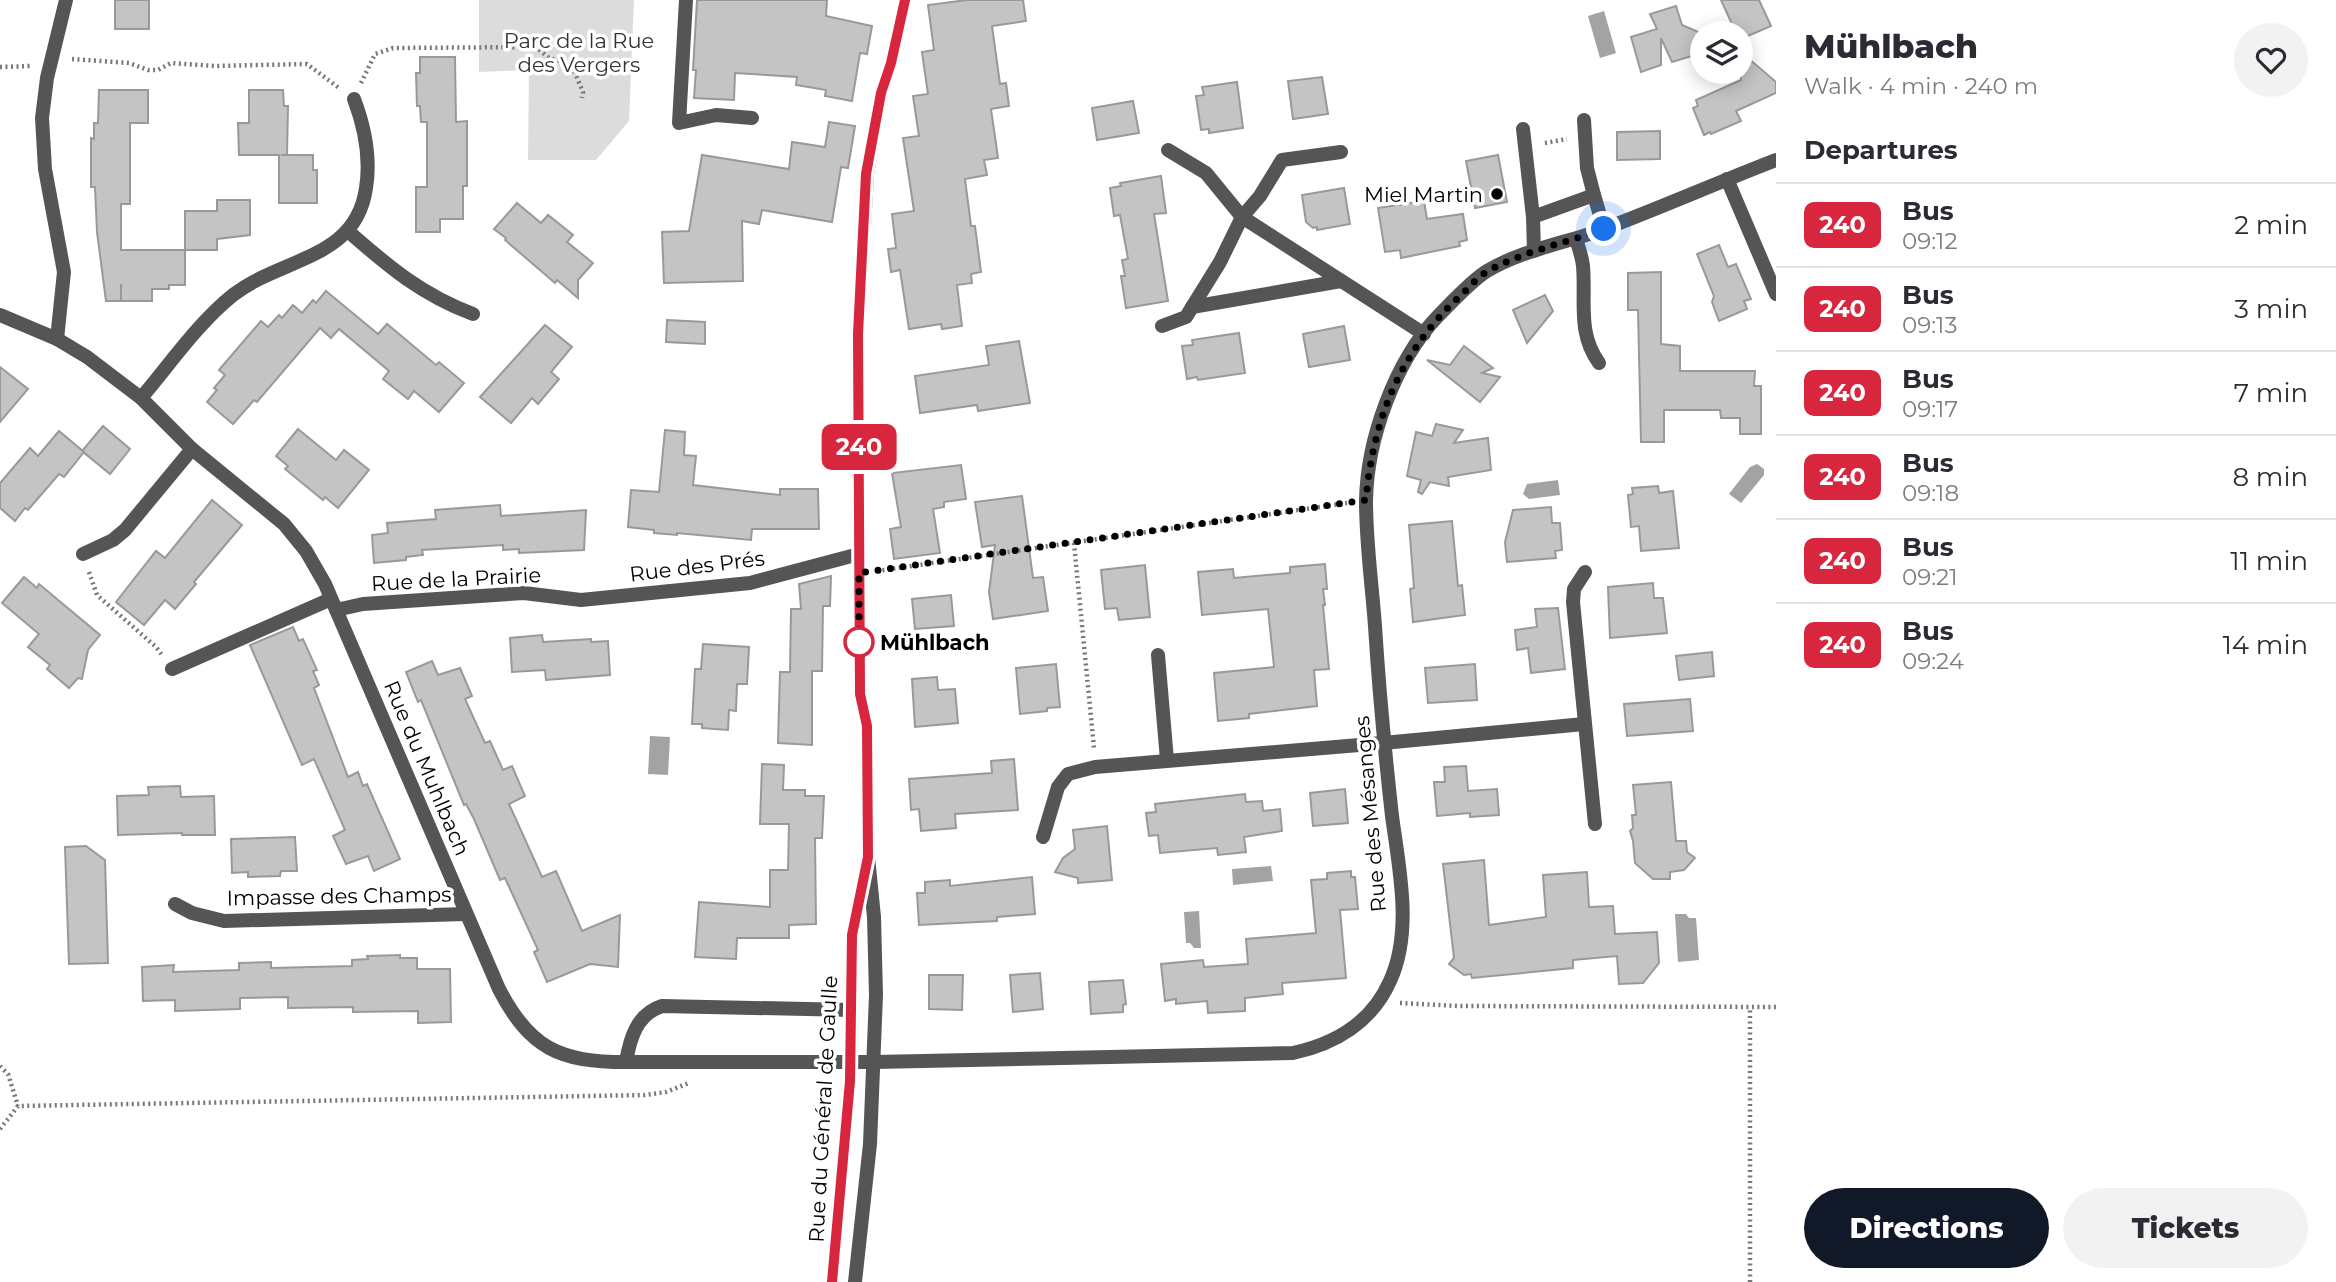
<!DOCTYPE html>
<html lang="en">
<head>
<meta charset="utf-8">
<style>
  :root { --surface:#fff; --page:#f2f2f3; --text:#2b2b33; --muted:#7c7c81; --line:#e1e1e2; --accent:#111827 }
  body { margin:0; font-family:Montserrat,sans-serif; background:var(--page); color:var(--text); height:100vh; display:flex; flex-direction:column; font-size:26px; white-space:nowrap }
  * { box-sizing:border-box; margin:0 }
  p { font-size:23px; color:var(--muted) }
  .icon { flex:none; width:38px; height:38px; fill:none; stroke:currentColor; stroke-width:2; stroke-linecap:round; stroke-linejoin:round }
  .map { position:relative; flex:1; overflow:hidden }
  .details { display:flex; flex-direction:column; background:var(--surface); width:560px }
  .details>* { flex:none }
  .badge { padding:0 14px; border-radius:10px; font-size:24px; line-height:46px }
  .buttons { position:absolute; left:1690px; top:21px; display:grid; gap:14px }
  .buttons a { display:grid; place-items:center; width:63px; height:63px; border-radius:50%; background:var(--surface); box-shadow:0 4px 18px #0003; font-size:35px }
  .you { position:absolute; width:35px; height:35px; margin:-18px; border:5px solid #fff; border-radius:50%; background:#1a73e8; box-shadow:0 0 0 10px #1a73e833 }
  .map>.badge { position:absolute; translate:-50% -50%; box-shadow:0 0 0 4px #fff }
  h2 { padding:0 28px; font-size:26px; line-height:63px }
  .round { display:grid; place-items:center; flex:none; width:74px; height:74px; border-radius:37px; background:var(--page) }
  .overview { display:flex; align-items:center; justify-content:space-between; height:119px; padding:0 28px }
  h1 { font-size:33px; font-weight:800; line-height:52px }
  .action { display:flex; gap:14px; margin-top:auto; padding:14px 28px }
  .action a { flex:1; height:80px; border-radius:42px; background:var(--accent); color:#fff; font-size:28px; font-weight:800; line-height:80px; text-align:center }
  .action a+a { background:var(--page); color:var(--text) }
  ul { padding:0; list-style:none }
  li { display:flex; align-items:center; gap:21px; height:84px; padding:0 28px; border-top:2px solid var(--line) }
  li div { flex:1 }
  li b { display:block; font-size:26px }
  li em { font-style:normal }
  li .badge { min-width:77px; font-weight:700; text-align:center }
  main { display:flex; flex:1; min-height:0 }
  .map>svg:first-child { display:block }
  .green { fill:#dcdcdc }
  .water { fill:#a3a3a3 }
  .building { fill:#c4c4c4; stroke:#999; stroke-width:2 }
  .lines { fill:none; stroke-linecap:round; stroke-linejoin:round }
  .path { stroke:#777; stroke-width:4.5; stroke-dasharray:2 3.5; stroke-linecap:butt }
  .service { stroke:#555; stroke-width:14 }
  .minor { stroke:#555; stroke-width:14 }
  .tertiary { stroke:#555; stroke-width:14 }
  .line-casing { stroke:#fff; stroke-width:16 }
  .line { stroke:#d7263d; stroke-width:10 }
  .walk { stroke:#000; stroke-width:7; stroke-dasharray:0 12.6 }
  .poi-dot { fill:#000; stroke:#fff; stroke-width:2.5 }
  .stop-dot { fill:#fff; stroke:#d7263d; stroke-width:3.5 }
  .labels { text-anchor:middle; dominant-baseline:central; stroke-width:7; stroke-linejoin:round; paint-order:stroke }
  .park-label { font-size:21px; fill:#333; stroke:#fff }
  .poi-label { font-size:21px; fill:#000; stroke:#fff; text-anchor:end }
  .street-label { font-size:21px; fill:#000; stroke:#fff }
  .stop-label { font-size:21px; font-weight:bold; fill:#000; stroke:#fff; text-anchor:start }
</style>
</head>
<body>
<main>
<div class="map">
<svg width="1776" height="1282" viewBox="0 0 1776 1282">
  <rect width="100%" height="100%" fill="#fff"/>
  <path class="green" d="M479 0H634L629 121 596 160H528L529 70 479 72Z"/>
  <g class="water">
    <path d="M1604 11 1616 53 1600 58 1588 16Z"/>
    <path d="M1757 464 1764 469V475L1741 503 1729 494 1750 467Z"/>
    <path d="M1558 480 1560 495 1529 499 1523 494 1527 484Z"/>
    <path d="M650 736 670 737 668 775 648 774Z"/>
    <path d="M1271 866 1273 881 1233 885 1232 869Z"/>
    <path d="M1199 911 1201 948H1194L1190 943H1186L1184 912Z"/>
    <path d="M1675 914H1686L1689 918H1696L1699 960 1678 962Z"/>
  </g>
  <g class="building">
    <rect x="115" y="0" width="34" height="29"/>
    <path d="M697 0H827L826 16 872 26 867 54 860 53 852 101 825 96 826 90 796 85 797 77 735 73 734 100 694 98 696 70H693Z"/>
    <path d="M967 0H1023L1026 21 992 26 1000 84 1006 83 1009 106 991 109 998 158 984 160 987 175 965 179 971 226H975L981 272 971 274 972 283 957 285 962 326 942 329 941 324 909 329 900 270 891 272 888 249 896 248 892 214 914 211 903 138 919 136 913 96 928 94 922 52 934 50 928 5Z"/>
    <path d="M1721 0H1759L1771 26 1741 39V33H1736Z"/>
    <path d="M1676 6 1682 25 1703 34 1695 55 1672 62 1661 38V65L1641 72 1631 37 1657 29 1650 14Z"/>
    <path d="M1741 52 1776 82V93L1736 111 1741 121 1711 134 1710 132 1704 135 1693 108 1698 106 1696 100 1741 80Z"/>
    <path d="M420 57H455L456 122 467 121V186H463V219H440V232H416V187H427V122H421L420 106H417L416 73H420Z"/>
    <path d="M1322 77 1328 114 1293 119 1288 81Z"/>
    <path d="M1237 82 1243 128 1209 133V129L1201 130 1196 96 1204 95 1202 87Z"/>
    <path d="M99 90H148V123H130V204H121V250H185V285H169V289H152V301H121V284V301H106L97 232 95 187H91V138L94 139V123H98Z"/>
    <path d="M249 90H283L284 106H288L287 155H281H313V170H317V203H279V155H239L238 123H249Z"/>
    <path d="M1133 101 1139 133 1097 140 1092 108Z"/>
    <path d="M829 122 855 126 848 168 841 167 832 222 762 210 759 224 742 221 743 281 664 283 662 232 689 231 702 155 789 169 792 142 825 147Z"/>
    <path d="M1660 131V159L1617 160V132Z"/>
    <path d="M1498 155 1507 202 1475 208 1466 161Z"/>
    <path d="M1161 176 1166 213 1154 214 1168 301 1126 308 1121 276H1125L1122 260 1128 259 1120 215 1114 216 1110 188 1121 186 1120 183Z"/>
    <path d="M1344 188 1350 224 1317 230V227L1313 228 1306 222 1302 195Z"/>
    <path d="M217 200H250V235L217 239V250H185V211H217Z"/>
    <path d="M1424 201 1427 219 1463 214 1467 240 1459 242 1460 246 1401 258 1400 250 1385 252 1378 208Z"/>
    <path d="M517 203 541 223 548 215 573 235 567 242 593 263 578 280V298L557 280 555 283 505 240 506 238 494 229Z"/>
    <path d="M1719 245 1728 267 1736 264 1751 299 1744 301 1747 309 1719 321 1712 302 1714 296 1697 254Z"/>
    <path d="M1661 272V344L1680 346V371H1755L1754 386H1761V434H1740V418H1721L1720 410H1664V442H1641L1638 310H1628V273Z"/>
    <path d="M326 291 378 334 387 324 436 365 439 362 464 383 439 412 414 391 408 399 383 379 389 371 339 329 331 338 320 328 257 402 254 400 233 424 207 402 217 390 214 388 225 375 219 370 261 321 268 327 279 315 282 318 293 305 302 313 313 300 316 303Z"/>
    <path d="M1545 295 1553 311 1527 343 1513 310Z"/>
    <path d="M667 320 705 322V344L666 342Z"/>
    <path d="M545 325 572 347 551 372 559 379 538 404 532 398 511 423 480 397Z"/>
    <path d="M1344 326 1350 360 1309 367 1303 334Z"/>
    <path d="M1239 333 1245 373 1198 380 1197 377 1187 379 1182 346 1193 345 1192 340Z"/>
    <path d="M1019 341 1030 403 978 411 977 405 920 413 915 376 989 365 986 346Z"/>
    <path d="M1464 346 1493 368 1482 373 1500 377 1480 402 1427 360 1450 365Z"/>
    <path d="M0 367 28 389 0 422Z"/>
    <path d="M1436 424 1463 430 1454 443 1488 438 1491 470 1448 477 1449 486 1430 482 1422 494 1418 492 1421 480 1407 476 1416 432 1432 436Z"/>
    <path d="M103 426 130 449 110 474 82 451Z"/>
    <path d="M298 429 336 460 344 450 369 470 338 508 325 497 323 500 285 469 288 466 276 456Z"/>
    <path d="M665 430 685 432 684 455 696 456 693 485 780 495V489H818L819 529H752L751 540 677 533V535L654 533V530L628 527 631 490 659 492Z"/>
    <path d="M59 431 84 452 64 477 59 474 28 510 25 508 15 521 0 508V483L30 448 38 456Z"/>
    <path d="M961 465 966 499 944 502V507L933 509 940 553 894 559 890 529 901 527 892 473Z"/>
    <path d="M1658 486 1659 493 1673 491 1679 548 1641 551 1639 526 1631 527 1628 495 1633 494 1632 488Z"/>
    <path d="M1022 496 1033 578 1043 577 1048 611 993 619 989 592 995 545 982 547 975 502Z"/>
    <path d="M212 500 242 525 194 582 196 584 175 609 165 600 144 625 116 602 156 551 165 558Z"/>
    <path d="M500 505 501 516 586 510 584 550 519 553V549L503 550V545L470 547 422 550 423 555 406 557V560L374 563 372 535 388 533 387 523 436 519 435 510Z"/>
    <path d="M1551 507 1552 523H1560L1562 550 1555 551 1556 558 1507 562 1505 542 1513 510Z"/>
    <path d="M1452 521 1458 586 1462 585 1465 615 1413 622 1410 589 1414 588 1409 525Z"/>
    <path d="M1325 564 1327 589H1323L1325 605H1323L1329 669 1314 670 1317 706 1249 714V718L1218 721 1214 673 1274 667 1268 609 1202 615 1198 572 1233 569 1234 578 1290 573V567Z"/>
    <path d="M1145 565 1150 617 1119 620 1117 608 1105 609 1101 570Z"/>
    <path d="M831 576 830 606H823L822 671H812V745L778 743 780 672H790L791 609H801L799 584Z"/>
    <path d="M24 577 37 588 39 584 100 635 88 650 82 679 78 678 69 688 47 669 50 665 28 647 39 634 2 603Z"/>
    <path d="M1653 583 1654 598H1663L1667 633 1610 638 1608 587Z"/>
    <path d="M951 595 954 626 915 629 912 599Z"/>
    <path d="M1558 608 1565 669 1531 673 1528 648 1517 650 1515 630 1537 627 1535 609Z"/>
    <path d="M293 627 299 641 303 639 317 670 313 671 319 685 314 688 348 777 358 772 363 786 367 784 400 859 374 871 368 856 346 864 333 836 345 830 314 759 302 765 250 645Z"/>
    <path d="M542 635 543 642 591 639V642L608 641 610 675 546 680 545 670 512 672 510 638Z"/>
    <path d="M703 644 749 647 747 684H737L736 711 729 710 728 730 702 728V724H692L695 669H701Z"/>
    <path d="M1712 652 1714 676 1679 680 1676 656Z"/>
    <path d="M432 661 438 675 460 668 472 696 465 699 485 743 490 741 503 770 512 766 525 796 509 804 542 877 556 871 582 931 620 915 618 967 590 964 547 982 534 952 538 950 511 891 505 878 500 880 474 819 466 804 464 805 421 700 418 702 406 672Z"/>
    <path d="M1056 664 1060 707 1047 708V711L1020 714 1016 668Z"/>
    <path d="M1475 664 1477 700 1428 703 1425 668Z"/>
    <path d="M937 677 938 690 955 689 958 723 915 727 912 679Z"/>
    <path d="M1690 699 1693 731 1627 736 1624 704Z"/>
    <path d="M1014 759 1018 810 955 814 956 828 921 831 919 809 911 810 909 779 992 773 991 761Z"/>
    <path d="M762 764 784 765 783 790H805V796H824L822 838H815L816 924 789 925V938H737L736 959 695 957 699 902 770 907V870H788L789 824H760Z"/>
    <path d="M1466 766 1468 791 1497 789 1499 815 1470 817V813L1437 816 1434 782H1445L1444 767Z"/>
    <path d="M1671 782 1676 841H1686L1687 852 1695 858 1684 870 1670 872V879H1653L1635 863 1633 841 1630 831 1633 828 1632 815H1636L1633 785Z"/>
    <path d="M180 786 181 797 214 796 215 835H182V833L118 835 117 796 149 795 148 787Z"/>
    <path d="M1345 789 1348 823 1313 826 1310 793Z"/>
    <path d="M1245 794 1246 802 1262 801 1263 811 1280 809 1282 831 1244 837 1246 852 1218 855 1217 848 1160 853 1158 835 1149 836 1146 813 1156 812 1155 804Z"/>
    <path d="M1107 826 1112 880 1078 883V878L1055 872 1063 858 1075 849 1073 830Z"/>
    <path d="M295 837 297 871H281L280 876 248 877V872L232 873 231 839Z"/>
    <path d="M86 846 105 860 108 963 69 964 65 847Z"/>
    <path d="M1484 860 1489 925 1546 917 1543 875 1587 872 1589 907 1613 906 1615 934 1657 932 1659 963 1643 983 1619 984 1617 956 1573 960V968L1472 978 1471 974 1464 975 1449 964 1454 958 1443 864Z"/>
    <path d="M1351 871V877H1355L1358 909 1340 910 1346 978 1282 983 1283 994 1245 998V1011L1208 1013 1207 1001 1176 1004V999L1165 1001 1161 964 1203 960 1204 967 1248 964 1246 939 1316 933 1311 880 1327 879V873Z"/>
    <path d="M1032 877 1035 914 997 917V921L919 925 917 893H925V882L950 880V886Z"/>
    <path d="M400 955V958H417V969H450L451 1022 418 1023V1011L353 1012V1007L288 1008V997L240 998V1009L175 1011V1000L143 1001 142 967 174 965 173 972 239 970V963L271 962V968L352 966V960L368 959 367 956Z"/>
    <path d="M1040 973 1043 1009 1013 1012 1010 975Z"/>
    <path d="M929 975H963L962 1010 929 1009Z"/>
    <path d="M1123 980 1126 1004 1123 1005V1012L1091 1014 1089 982Z"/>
  </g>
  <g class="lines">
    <g class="path">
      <path d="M72 59 129 63 148 70H158L171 63 214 66 307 64 339 88"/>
      <path d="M571 64 627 68"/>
      <path d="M0 67 31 66"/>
      <path d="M361 83 375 54 393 48 536 47 549 58 571 64 583 92 582 98"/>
      <path d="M1545 143 1567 139"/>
      <path d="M1074 543 1094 748"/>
      <path d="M877 571 1347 503"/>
      <path d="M89 572 97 595 156 647 162 655"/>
      <path d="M1400 1003 1458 1006 1776 1007"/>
      <path d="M0 1066 8 1074 18 1106"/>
      <path d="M0 1129 18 1106 645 1095 666 1092 689 1083"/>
      <path d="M1750 1282V1007"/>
    </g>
    <g class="service">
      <path d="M686 0 679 123 716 115 752 118"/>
      <path d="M1584 120 1587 168 1594 195"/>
      <path d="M1523 129 1533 217"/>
      <path d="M1168 150 1206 173 1242 217"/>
      <path d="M1192 307 1341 281"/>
      <path d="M1162 326 1186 317 1220 262 1242 217 1260 196 1282 160 1341 152"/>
      <path d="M626 1062C630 1038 637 1014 662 1006L852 1010"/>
    </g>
    <g class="minor">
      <path d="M1727 179 1776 294"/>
      <path d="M1242 217 1424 334"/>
      <path d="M349 232C389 267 422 295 473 314"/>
      <path d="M1576 239C1579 248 1582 257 1583 266 1586 302 1577 332 1599 363"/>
      <path d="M1534 251 1533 217 1594 195 1604 229"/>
      <path d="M0 315 57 339 87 357 141 398 192 449 284 524 306 551 325 584 499 989C530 1049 560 1062 626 1062H875L1293 1053C1335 1044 1372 1022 1390 981 1413 931 1399 868 1392 816 1385 753 1379 690 1375 626 1372 585 1366 543 1366 501 1367 439 1395 361 1438 316 1451 303 1472 280 1487 271 1522 250 1566 243 1604 229 1662 207 1719 182 1776 160"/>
      <path d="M57 339 64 272 45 169 42 118 47 78 66 0"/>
      <path d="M141 398C170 364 198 323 233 295 282 257 356 260 366 188 371 157 365 128 354 99"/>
      <path d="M83 554 113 540 125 530 192 449"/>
      <path d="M1585 572 1574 589 1573 602 1595 824"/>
      <path d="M336 610 363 604 524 593 581 600 750 583 859 554"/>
      <path d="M1158 655 1167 760"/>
      <path d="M172 669 331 599"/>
      <path d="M1043 837 1058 787 1068 774 1095 767 1383 743 1584 724"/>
      <path d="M175 904 192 913 224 921 466 914"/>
    </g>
    <g class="tertiary">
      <path d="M832 1282 851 1062 852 935 865 869"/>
      <path d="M855 1282 870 1144 876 995 874 917 868 857 867 726 860 694 858 334 867 174 881 93 891 63 905 0"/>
    </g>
  </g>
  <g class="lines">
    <defs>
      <path id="line" d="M832 1282 850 1081 852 935 868 857 867 726 860 694 858 334 866 174 881 93 891 63 905 0"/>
    </defs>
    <use href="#line" class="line-casing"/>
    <use href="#line" class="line"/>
    <path class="walk" d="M859 642V573L1366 500C1373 419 1400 352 1460 296 1469 288 1478 276 1488 271 1524 251 1566 243 1604 229"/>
  </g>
  <circle class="poi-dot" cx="1497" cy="194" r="7"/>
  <circle class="stop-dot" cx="859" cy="642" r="14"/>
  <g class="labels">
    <g class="park-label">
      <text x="579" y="40">Parc de la Rue<tspan x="579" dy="24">des Vergers</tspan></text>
    </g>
    <g class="poi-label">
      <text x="1483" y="194">Miel Martin</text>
    </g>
    <g class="street-label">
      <text transform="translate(697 566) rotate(-7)">Rue des Prés</text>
      <text transform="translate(456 579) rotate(-3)">Rue de la Prairie</text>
      <text transform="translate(427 768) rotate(67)">Rue du Muhlbach</text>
      <text transform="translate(1370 814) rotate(-95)">Rue des Mésanges</text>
      <text transform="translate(339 896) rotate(-1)">Impasse des Champs</text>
      <text transform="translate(823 1109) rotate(-87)">Rue du Général de Gaulle</text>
    </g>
    <g class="stop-label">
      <text x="880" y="642">Mühlbach</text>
    </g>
  </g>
</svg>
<div class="buttons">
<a><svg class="icon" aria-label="layers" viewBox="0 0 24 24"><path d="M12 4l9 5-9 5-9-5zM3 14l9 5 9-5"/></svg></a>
</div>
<div class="you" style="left:1604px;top:229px"></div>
<b class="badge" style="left:859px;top:447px;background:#d7263d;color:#fff">240</b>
</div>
<section class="details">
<div class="overview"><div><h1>Mühlbach</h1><p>Walk · 4 min · 240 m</p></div><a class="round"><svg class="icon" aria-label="heart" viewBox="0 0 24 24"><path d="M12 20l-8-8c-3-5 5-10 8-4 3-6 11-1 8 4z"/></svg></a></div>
<h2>Departures</h2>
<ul>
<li><span class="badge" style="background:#d7263d;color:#fff">240</span><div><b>Bus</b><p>09:12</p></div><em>2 min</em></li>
<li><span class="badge" style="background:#d7263d;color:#fff">240</span><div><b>Bus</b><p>09:13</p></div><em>3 min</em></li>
<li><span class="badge" style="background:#d7263d;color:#fff">240</span><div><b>Bus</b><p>09:17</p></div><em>7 min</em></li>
<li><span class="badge" style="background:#d7263d;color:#fff">240</span><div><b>Bus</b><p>09:18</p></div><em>8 min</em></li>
<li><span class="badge" style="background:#d7263d;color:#fff">240</span><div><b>Bus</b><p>09:21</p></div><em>11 min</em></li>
<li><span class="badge" style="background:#d7263d;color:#fff">240</span><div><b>Bus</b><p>09:24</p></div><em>14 min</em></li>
</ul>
<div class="action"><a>Directions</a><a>Tickets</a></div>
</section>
</main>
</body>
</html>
